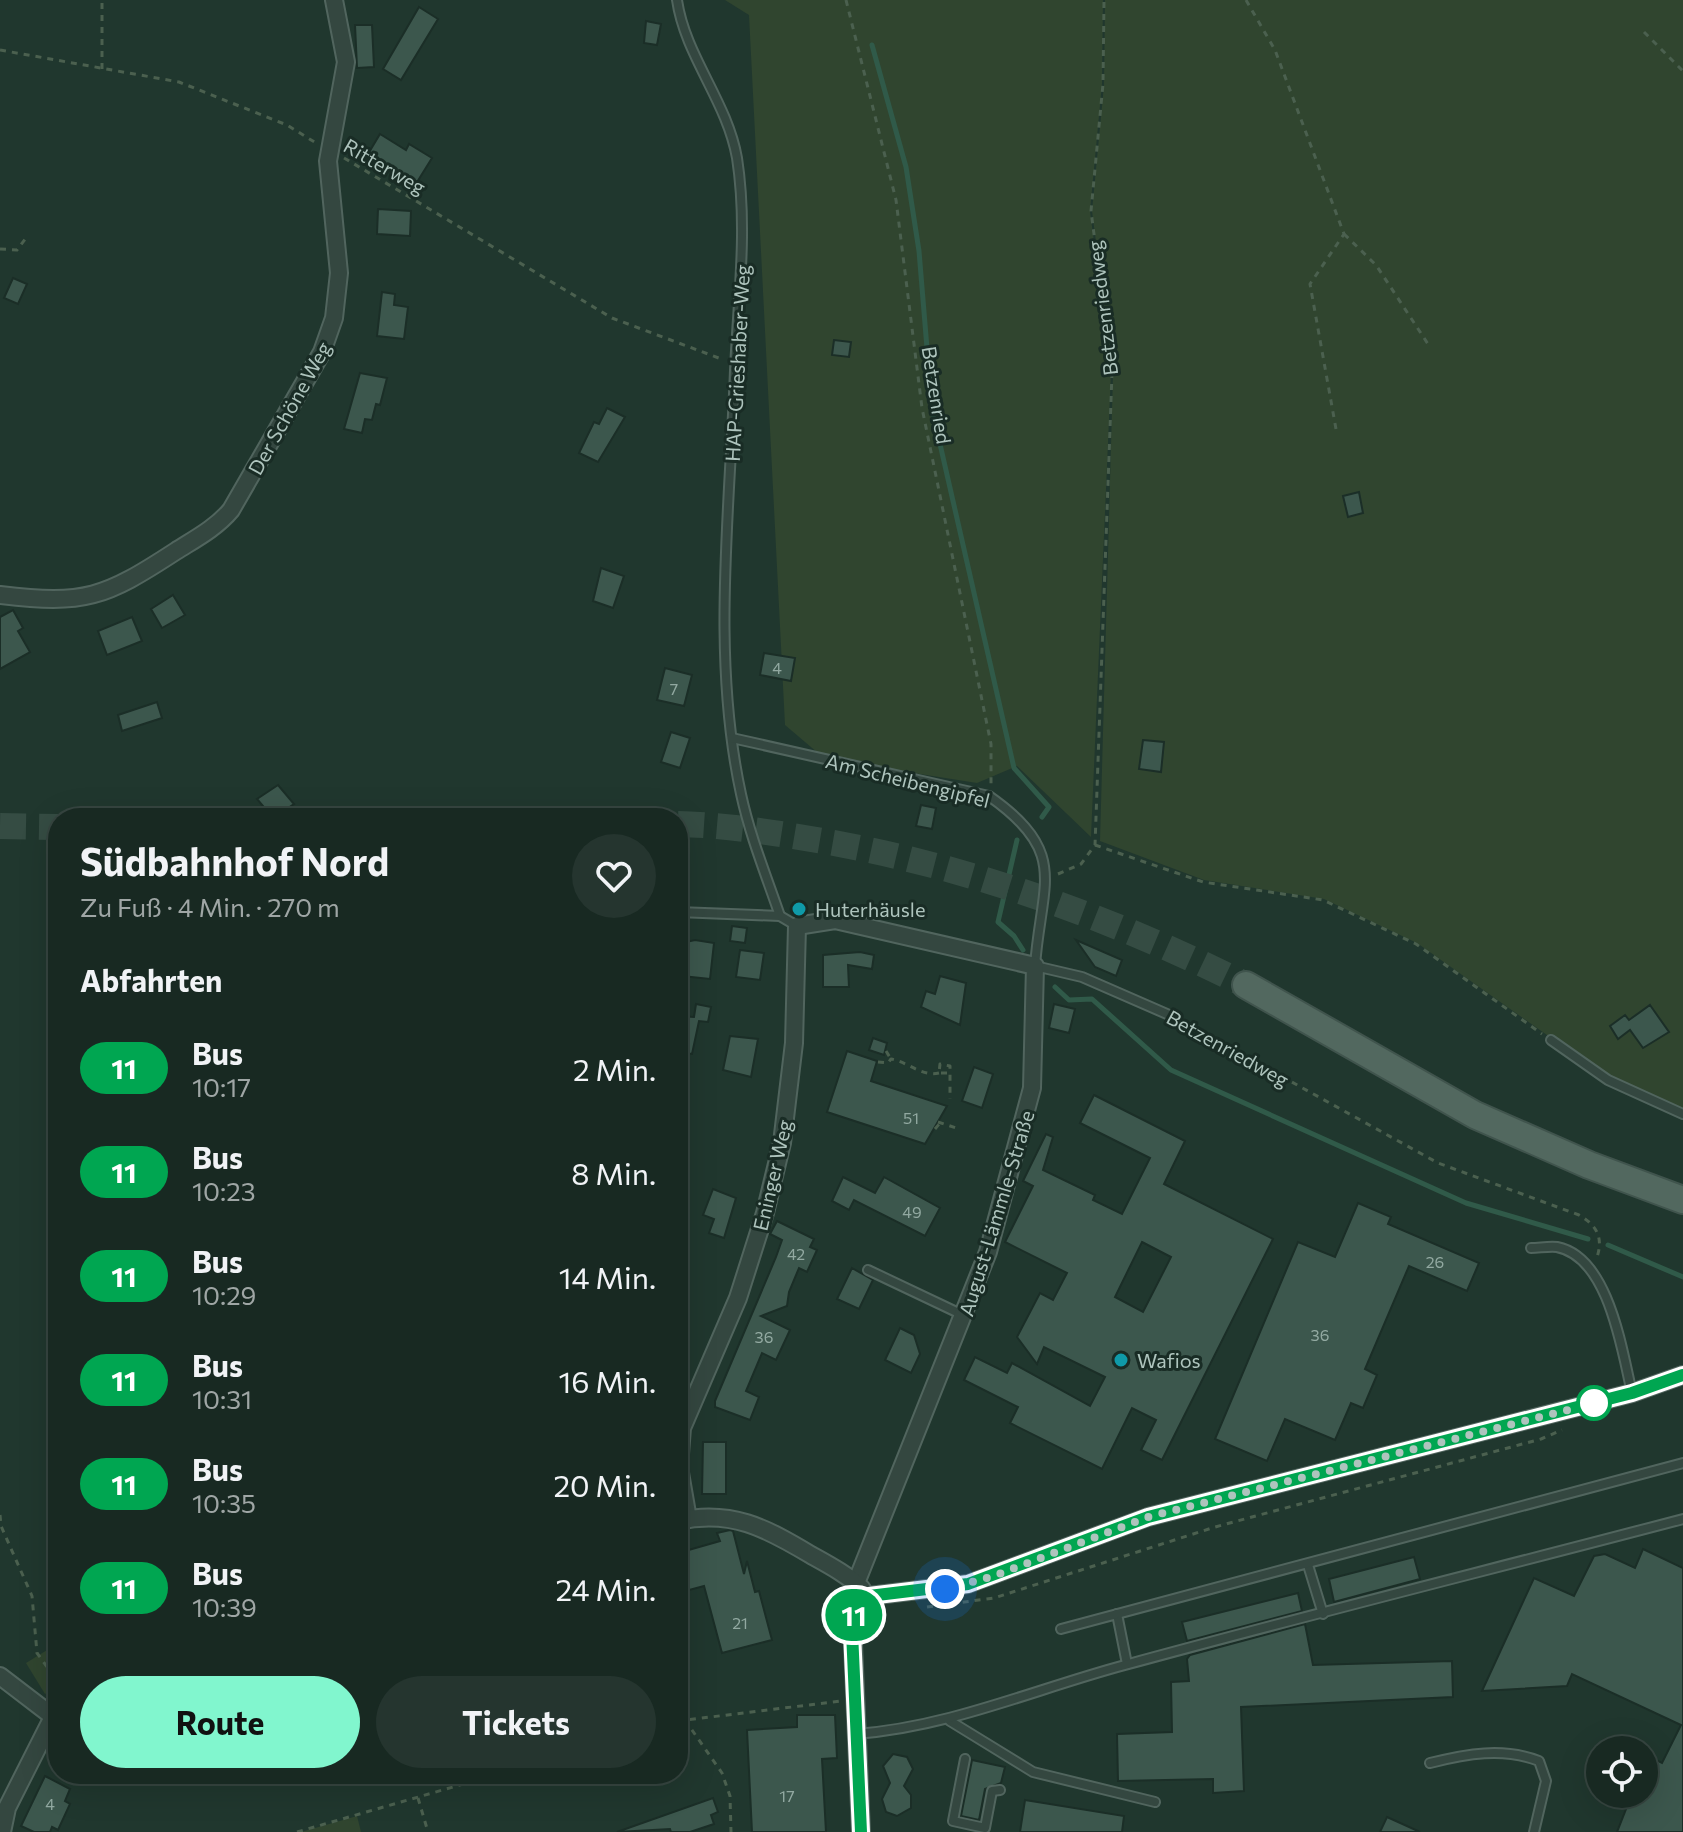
<!DOCTYPE html>
<html lang="de">
<head>
<meta charset="utf-8">
<style>
  :root { --surface:#182922; --page:#25352f; --text:#f1f3f6; --muted:#9fa6a5; --line:#364540; --accent:#81f6ce }
  body { margin:0; font-family:Commissioner,sans-serif; background:var(--page); color:var(--text); height:100vh; display:flex; flex-direction:column; font-size:30px; white-space:nowrap }
  * { box-sizing:border-box; margin:0 }
  p { font-size:26px; color:var(--muted) }
  .icon { flex:none; width:44px; height:44px; fill:none; stroke:currentColor; stroke-width:2; stroke-linecap:round; stroke-linejoin:round }
  .map { position:relative; flex:1; overflow:hidden }
  .drawer { position:absolute; left:48px; top:808px; width:640px; height:976px; display:flex; flex-direction:column; background:var(--surface); border-radius:32px; box-shadow:0 8px 32px #0002,0 0 0 2px var(--line) }
  .drawer>* { flex:none }
  .badge { padding:0 16px; border-radius:26px; font-size:28px; line-height:52px }
  .fabs { position:absolute; left:1586px; top:1736px; display:grid; gap:16px }
  .fabs a { display:grid; place-items:center; width:72px; height:72px; border-radius:50%; background:var(--surface); box-shadow:0 8px 32px #0002,0 0 0 2px var(--line); font-size:40px }
  .you { position:absolute; width:40px; height:40px; margin:-20px; border:6px solid #fff; border-radius:50%; background:#1a73e8; box-shadow:0 0 0 12px #1a73e833 }
  .map>.badge { position:absolute; translate:-50% -50%; box-shadow:0 0 0 4px #fff }
  h2 { padding:0 32px; font-size:30px; line-height:72px }
  .round { display:grid; place-items:center; flex:none; width:84px; height:84px; border-radius:42px; background:var(--page) }
  .head { display:flex; align-items:center; justify-content:space-between; height:136px; padding:0 32px }
  h1 { font-size:38px; font-weight:700; line-height:60px }
  .primary-button { display:flex; gap:16px; margin-top:auto; padding:16px 32px }
  .primary-button a { flex:1; height:92px; border-radius:48px; background:var(--accent); color:#111; font-size:32px; font-weight:700; line-height:92px; text-align:center }
  .primary-button a+a { background:var(--page); color:var(--text) }
  ul { padding:0; list-style:none }
  li { display:flex; align-items:center; gap:24px; height:104px; padding:0 32px }
  li div { flex:1 }
  li b { display:block; font-size:30px }
  li em { font-style:normal }
  li .badge { min-width:88px; font-weight:700; text-align:center }
  .map>svg:first-child { display:block }
  .green { fill:#30452f }
  .lines { fill:none; stroke-linecap:round; stroke-linejoin:round }
  .stream { stroke:#305a49; stroke-width:5 }
  .building { fill:#3c574d; stroke:#1b2e27; stroke-width:2; fill-rule:evenodd }
  .primary-tunnel { stroke:#354c43; stroke-width:26; stroke-dasharray:26 13; stroke-linecap:butt }
  .service-casing { stroke:#51655e; stroke-width:12 }
  .minor-casing { stroke:#51655e; stroke-width:20 }
  .primary-casing { stroke:#40544d; stroke-width:30 }
  .path { stroke:#4b604f; stroke-width:3; stroke-dasharray:6 6; stroke-linecap:butt }
  .service { stroke:#344740; stroke-width:8 }
  .minor { stroke:#344740; stroke-width:16 }
  .primary { stroke:#52685f; stroke-width:26 }
  .line-casing { stroke:#fff; stroke-width:18 }
  .line { stroke:#00a651; stroke-width:12 }
  .walk { stroke:#aec4bd; stroke-width:8; stroke-dasharray:0 14.4 }
  .culture-dot { fill:#0f9aa8; stroke:#192c25; stroke-width:3 }
  .stop-dot { fill:#fff; stroke:#00a651; stroke-width:4 }
  .labels { text-anchor:middle; dominant-baseline:central; stroke-width:6; stroke-linejoin:round; paint-order:stroke }
  .number-label { font-size:16px; fill:#92a9a1 }
  .street-label { font-size:20px; fill:#aec4bd; stroke:#192c25 }
  .poi-label { font-size:20px; fill:#aec4bd; stroke:#192c25; text-anchor:start }
</style>
</head>
<body>
<div class="map">
<svg width="1683" height="1832" viewBox="0 0 1683 1832">
  <rect width="100%" height="100%" fill="#20372e"/>
  <g class="green">
    <path d="M725 0H1103L1102 84 1090 211 1111 373 1091 837 1017 766 977 783 825 759 785 725 749 15Z"/>
    <path d="M1105 0H1683V1113L1609 1079 1417 943 1324 899 1204 880 1100 841 1113 374 1092 211 1104 85Z"/>
    <path d="M52 1647 58 1657V1686L45 1694 26 1663Z"/>
    <path d="M357 1816 361 1832H301Z"/>
  </g>
  <g class="lines">
    <g class="stream">
      <path d="M872 45 906 167 919 251 932 409 1014 768 1049 807 1042 817"/>
      <path d="M1017 840 998 922 1014 936 1023 950"/>
      <path d="M1055 987 1069 1000 1092 999 1171 1070 1466 1203 1588 1239"/>
      <path d="M1608 1245 1683 1277"/>
    </g>
  </g>
  <g class="building">
    <path d="M419 7 438 19 401 80 383 69Z"/>
    <path d="M646 21 661 24 657 45 644 43Z"/>
    <path d="M355 25H372L374 67 357 68Z"/>
    <path d="M380 134 406 150 409 144 432 158 414 187 368 154Z"/>
    <path d="M378 209 411 211 410 236 377 234Z"/>
    <path d="M13 278 27 284 18 304 4 298Z"/>
    <path d="M382 292 395 294 394 305 408 307 404 339 377 336Z"/>
    <path d="M834 340 851 342 849 357 832 355Z"/>
    <path d="M360 373 387 378 380 405 376 404 372 420 365 419 362 433 344 429Z"/>
    <path d="M607 408 625 417 598 462 579 453 594 422 599 424Z"/>
    <path d="M1359 492 1363 513 1348 517 1343 496Z"/>
    <path d="M601 568 624 576 613 608 593 601Z"/>
    <path d="M173 595 185 615 162 628 151 609Z"/>
    <path d="M13 610 23 628 18 631 30 652 0 669V617Z"/>
    <path d="M132 617 142 641 107 655 98 631Z"/>
    <path d="M764 653 795 658 791 681 760 675Z"/>
    <path d="M665 668 692 675 684 706 657 700Z"/>
    <path d="M157 702 162 718 122 731 118 715Z"/>
    <path d="M671 732 690 738 680 768 661 762Z"/>
    <path d="M1143 740 1164 742 1161 772 1139 769Z"/>
    <path d="M278 785 294 804 273 818 257 799Z"/>
    <path d="M921 805 936 808 932 829 916 826Z"/>
    <path d="M732 926 747 928 745 943 730 941Z"/>
    <path d="M695 940 714 943 710 979 682 976 686 942Z"/>
    <path d="M1076 940 1122 960 1116 976 1095 967Z"/>
    <path d="M740 950 764 953 760 980 736 977Z"/>
    <path d="M860 952 874 955 872 969 848 965 849 987H823V955Z"/>
    <path d="M940 976 966 983 960 1025 921 1007 926 991 935 994Z"/>
    <path d="M696 1004 711 1007 708 1022 699 1021 692 1054 678 1052V1016L694 1017Z"/>
    <path d="M1054 1004 1075 1009 1069 1033 1049 1028Z"/>
    <path d="M1650 1005 1669 1032 1643 1048 1630 1030 1618 1039 1610 1026 1625 1015 1629 1020Z"/>
    <path d="M730 1036 758 1039 751 1077 723 1070Z"/>
    <path d="M873 1038 887 1043 884 1055 869 1050Z"/>
    <path d="M847 1051 877 1061 871 1081 947 1106 925 1144 827 1112Z"/>
    <path d="M974 1067 993 1074 982 1108 962 1101Z"/>
    <path d="M1094 1095 1185 1141 1164 1184 1273 1239 1162 1460 1141 1450 1156 1420 1132 1408 1102 1469 1010 1423 1018 1407 964 1380 975 1357 1007 1373 1012 1363 1090 1406 1105 1377 1044 1347 1037 1364 1017 1337 1040 1293 1053 1300 1067 1273 1005 1242 1033 1186 1023 1181 1046 1134 1053 1137 1043 1170 1095 1195 1093 1200 1122 1214 1150 1158 1080 1123ZM1142 1242 1171 1257 1143 1312 1115 1297Z"/>
    <path d="M843 1177 875 1193 884 1177 940 1208 925 1236 854 1200 849 1210 832 1201Z"/>
    <path d="M713 1189 736 1198 724 1238 709 1233 714 1219 703 1215Z"/>
    <path d="M1358 1203 1391 1217 1388 1224 1479 1263 1467 1291 1409 1266 1365 1369 1377 1375 1363 1408 1351 1403 1335 1440 1285 1419 1267 1461 1215 1439 1298 1242 1335 1257Z"/>
    <path d="M777 1221 814 1239 810 1247 817 1250 807 1272 799 1268 789 1292 787 1306 761 1316 790 1330 776 1360 762 1353 746 1391 759 1397 750 1420 715 1407V1401L776 1257 782 1240 770 1234Z"/>
    <path d="M852 1268 873 1280 859 1309 837 1299Z"/>
    <path d="M900 1328 914 1335 920 1354 911 1373 885 1360Z"/>
    <path d="M703 1442H726V1494H702Z"/>
    <path d="M730 1530 733 1531 744 1574 747 1561 755 1592 759 1591 772 1640 722 1653 704 1586 678 1593V1553L720 1541 717 1533Z"/>
    <path d="M1643 1549 1683 1568V1832H1617L1632 1794H1644V1754L1662 1763 1681 1725 1572 1674 1567 1686 1482 1691 1534 1578 1574 1596 1594 1556 1605 1554 1635 1568Z"/>
    <path d="M1414 1557 1420 1579 1334 1602 1329 1579Z"/>
    <path d="M1298 1593 1302 1611 1187 1641 1182 1622Z"/>
    <path d="M1305 1624 1313 1665 1452 1661 1453 1697 1241 1707 1244 1791 1213 1793V1779L1118 1781 1117 1734 1172 1732 1171 1682 1189 1681 1187 1659 1190 1655Z"/>
    <path d="M797 1715H835L837 1758 822 1759 826 1832H752L747 1730 797 1727Z"/>
    <path d="M893 1754 907 1757 913 1769 904 1786 911 1795V1808L897 1816 886 1812 882 1799 890 1783 883 1766Z"/>
    <path d="M972 1760 1005 1767 1001 1783 985 1789 979 1820 961 1816Z"/>
    <path d="M45 1776 70 1789 65 1801 70 1804 58 1830 52 1827 50 1832H34L21 1826Z"/>
    <path d="M713 1798 718 1812 711 1815 714 1824 690 1832H671L670 1829 617 1832Z"/>
    <path d="M1025 1800 1124 1816 1122 1832H1020Z"/>
    <path d="M1387 1817 1420 1832H1380Z"/>
  </g>
  <g class="lines">
    <g class="primary-tunnel">
      <path d="M678 824C731 825 782 834 834 843 979 870 1114 919 1246 985"/>
      <path d="M0 826 58 827"/>
    </g>
    <defs>
      <g id="service">
        <path d="M677 0C685 56 727 101 737 158 748 229 738 299 735 370 730 510 711 656 741 794 750 836 766 875 780 916"/>
        <path d="M732 738 989 796C1070 853 1041 883 1035 966L1082 977 1176 1018"/>
        <path d="M678 912 780 916 797 926"/>
        <path d="M1551 1040 1608 1080 1683 1114"/>
        <path d="M1531 1248C1539 1248 1549 1246 1557 1247 1609 1257 1622 1351 1632 1393"/>
        <path d="M868 1270 965 1316"/>
        <path d="M1308 1565 1323 1614"/>
        <path d="M1117 1614 1127 1664"/>
        <path d="M1061 1629 1683 1463"/>
        <path d="M950 1721 1033 1772 1155 1802"/>
        <path d="M856 1734C950 1727 1035 1689 1125 1665 1311 1614 1497 1568 1683 1519"/>
        <path d="M965 1759 953 1821 985 1828 992 1791 1000 1790"/>
        <path d="M1430 1763C1466 1754 1503 1747 1539 1761L1546 1781 1534 1832"/>
      </g>
      <g id="minor">
        <path d="M0 595C85 605 104 598 176 551 195 539 216 528 231 510L322 352 334 318 339 273 328 161 346 62 334 0"/>
        <path d="M688 1519 679 1467 682 1428 738 1298 765 1213 782 1143 794 1043 797 926 835 920 1035 966 1032 1088 988 1252 856 1583"/>
        <path d="M678 1521C731 1509 766 1528 811 1555 829 1565 848 1575 862 1589"/>
        <path d="M0 1676 51 1715"/>
        <path d="M2 1832 7 1808 58 1707"/>
        <path d="M861 1832 852 1621 860 1603 869 1596 968 1584 1148 1517 1632 1393 1683 1375"/>
      </g>
      <path id="primary" d="M1246 985 1475 1115 1589 1165 1683 1200"/>
    </defs>
    <use href="#service" class="service-casing"/>
    <use href="#minor" class="minor-casing"/>
    <use href="#primary" class="primary-casing"/>
    <g class="path">
      <path d="M846 0 896 200 922 408 991 744V784"/>
      <path d="M1246 0 1275 50 1344 234 1310 284 1336 429"/>
      <path d="M1644 32 1683 71"/>
      <path d="M0 50 179 82 287 125 316 143"/>
      <path d="M102 69V0"/>
      <path d="M344 158 612 318 724 360"/>
      <path d="M1344 234 1376 265 1428 344"/>
      <path d="M0 249 17 250 26 238"/>
      <path d="M1095 845 1203 882 1323 900 1416 944 1542 1034"/>
      <path d="M1058 874 1081 864 1095 845 1112 373 1091 211 1103 84 1104 0"/>
      <path d="M1187 1024 1438 1163 1579 1215C1598 1226 1604 1239 1596 1260"/>
      <path d="M886 1051 891 1059"/>
      <path d="M878 1062 888 1063 891 1059C908 1062 922 1077 939 1073"/>
      <path d="M947 1073H939L940 1064 950 1066V1099"/>
      <path d="M938 1122 956 1128"/>
      <path d="M935 1129 940 1123"/>
      <path d="M0 1515 1 1526 32 1596 37 1653 58 1682"/>
      <path d="M927 1607 994 1598 1215 1527 1541 1439 1562 1430"/>
      <path d="M685 1720 722 1773 730 1796 731 1832"/>
      <path d="M678 1721 841 1701"/>
      <path d="M418 1798 428 1832"/>
      <path d="M297 1832 498 1774"/>
    </g>
    <use href="#service" class="service"/>
    <use href="#minor" class="minor"/>
    <use href="#primary" class="primary"/>
  </g>
  <g class="lines">
    <defs>
      <path id="line" d="M861 1832 852 1632 855 1612 869 1596 968 1584 1148 1517 1632 1393 1683 1375"/>
    </defs>
    <use href="#line" class="line-casing"/>
    <use href="#line" class="line"/>
    <path class="walk" d="M945 1589 991 1577 1148 1517 1603 1401 1594 1403"/>
  </g>
  <g class="culture-dot">
    <circle cx="799" cy="909" r="8"/>
    <circle cx="1121" cy="1360" r="8"/>
  </g>
  <circle class="stop-dot" cx="1594" cy="1403" r="16"/>
  <g class="labels">
    <g class="number-label">
      <text x="777" y="667">4</text>
      <text x="674" y="688">7</text>
      <text x="911" y="1117">51</text>
      <text x="912" y="1211">49</text>
      <text x="796" y="1253">42</text>
      <text x="1435" y="1261">26</text>
      <text x="1320" y="1334">36</text>
      <text x="764" y="1336">36</text>
      <text x="740" y="1622">21</text>
      <text x="787" y="1795">17</text>
      <text x="50" y="1803">4</text>
    </g>
    <g class="street-label">
      <text transform="translate(385 166) rotate(30)">Ritterweg</text>
      <text transform="translate(1102 308) rotate(-97)">Betzenriedweg</text>
      <text transform="translate(737 363) rotate(-87)">HAP-Grieshaber-Weg</text>
      <text transform="translate(937 395) rotate(81)">Betzenried</text>
      <text transform="translate(289 408) rotate(-61)">Der Schöne Weg</text>
      <text transform="translate(908 780) rotate(14)">Am Scheibengipfel</text>
      <text transform="translate(1228 1048) rotate(29)">Betzenriedweg</text>
      <text transform="translate(772 1175) rotate(-77)">Eninger Weg</text>
      <text transform="translate(996 1213) rotate(-73)">August-Lämmle-Straße</text>
    </g>
    <g class="poi-label">
      <text x="815" y="909">Huterhäusle</text>
      <text x="1137" y="1360">Wafios</text>
    </g>
  </g>
</svg>
<div class="fabs">
<a><svg class="icon" aria-label="locate" viewBox="0 0 24 24"><circle cx="12" cy="12" r="6"/><path d="M12 2v4M12 18v4M2 12h4M18 12h4"/></svg></a>
</div>
<div class="you" style="left:945px;top:1589px"></div>
<b class="badge" style="left:854px;top:1615px;background:#00a651;color:#fff">11</b>
<section class="drawer">
<div class="head"><div><h1>Südbahnhof Nord</h1><p>Zu Fuß · 4 Min. · 270 m</p></div><a class="round"><svg class="icon" aria-label="heart" viewBox="0 0 24 24"><path d="M12 20l-8-8c-3-5 5-10 8-4 3-6 11-1 8 4z"/></svg></a></div>
<h2>Abfahrten</h2>
<ul>
<li><span class="badge" style="background:#00a651;color:#fff">11</span><div><b>Bus</b><p>10:17</p></div><em>2 Min.</em></li>
<li><span class="badge" style="background:#00a651;color:#fff">11</span><div><b>Bus</b><p>10:23</p></div><em>8 Min.</em></li>
<li><span class="badge" style="background:#00a651;color:#fff">11</span><div><b>Bus</b><p>10:29</p></div><em>14 Min.</em></li>
<li><span class="badge" style="background:#00a651;color:#fff">11</span><div><b>Bus</b><p>10:31</p></div><em>16 Min.</em></li>
<li><span class="badge" style="background:#00a651;color:#fff">11</span><div><b>Bus</b><p>10:35</p></div><em>20 Min.</em></li>
<li><span class="badge" style="background:#00a651;color:#fff">11</span><div><b>Bus</b><p>10:39</p></div><em>24 Min.</em></li>
</ul>
<div class="primary-button"><a>Route</a><a>Tickets</a></div>
</section>
</div>
</body>
</html>
